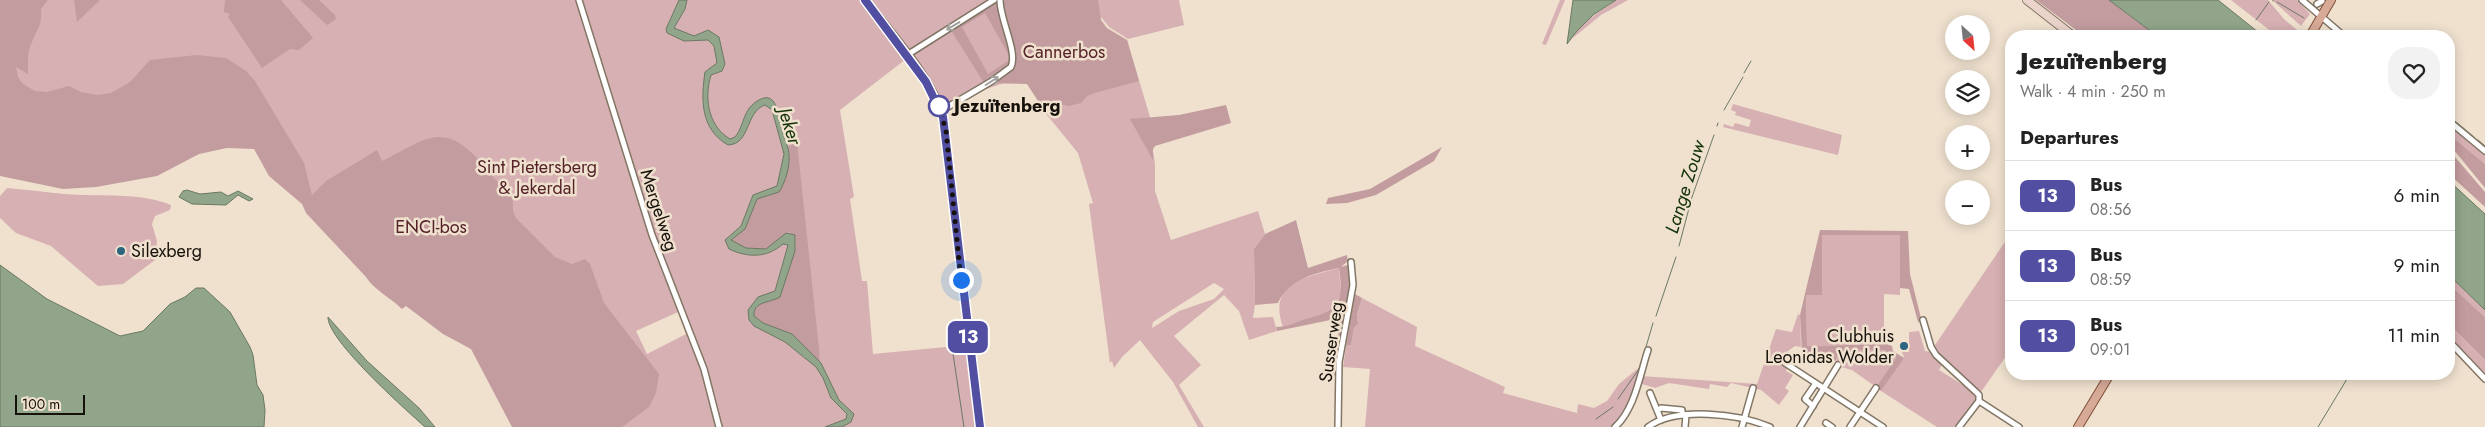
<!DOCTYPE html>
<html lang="en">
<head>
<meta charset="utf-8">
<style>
  :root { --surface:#fff; --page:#f2f2f2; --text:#222; --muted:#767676; --line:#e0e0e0 }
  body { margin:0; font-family:Jost,sans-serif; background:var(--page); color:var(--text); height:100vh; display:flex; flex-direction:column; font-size:19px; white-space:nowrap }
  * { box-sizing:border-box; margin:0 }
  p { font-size:16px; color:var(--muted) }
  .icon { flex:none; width:28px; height:28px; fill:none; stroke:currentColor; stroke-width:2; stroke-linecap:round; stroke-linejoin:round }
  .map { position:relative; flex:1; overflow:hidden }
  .sheet { position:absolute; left:2005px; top:30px; width:450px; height:350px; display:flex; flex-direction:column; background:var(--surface); border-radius:20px; box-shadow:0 2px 12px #0003 }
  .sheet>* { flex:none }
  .badge { padding:0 10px; border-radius:8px; font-size:18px; line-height:32px }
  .needle { width:32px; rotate:153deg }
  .buttons { position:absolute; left:1945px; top:15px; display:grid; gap:10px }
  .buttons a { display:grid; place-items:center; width:45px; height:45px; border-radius:50%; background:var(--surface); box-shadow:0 2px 12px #0003; font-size:25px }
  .scale { position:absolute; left:15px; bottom:12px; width:70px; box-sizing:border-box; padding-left:5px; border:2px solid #16110b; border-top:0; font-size:14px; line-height:18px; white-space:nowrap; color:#16110b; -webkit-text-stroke:4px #efe1ce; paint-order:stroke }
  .you { position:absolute; width:25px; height:25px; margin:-12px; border:4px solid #fff; border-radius:50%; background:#1a73e8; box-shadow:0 0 0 8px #1a73e833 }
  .map>.badge { position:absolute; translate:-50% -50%; box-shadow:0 0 0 2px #fff }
  h2 { padding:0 15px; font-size:19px; line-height:45px }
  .round { display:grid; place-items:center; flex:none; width:52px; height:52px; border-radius:20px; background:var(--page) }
  .head { display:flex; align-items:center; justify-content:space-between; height:85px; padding:0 15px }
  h1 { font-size:24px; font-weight:800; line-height:38px }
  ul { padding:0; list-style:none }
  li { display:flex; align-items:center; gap:15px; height:70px; padding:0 15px; border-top:1px solid var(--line) }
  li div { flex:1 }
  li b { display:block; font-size:19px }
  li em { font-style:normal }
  li .badge { min-width:55px; font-weight:700; text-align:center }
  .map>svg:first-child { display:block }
  .green { fill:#d7b0b3; fill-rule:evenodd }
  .forest { fill:#c39c9f; fill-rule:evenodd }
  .water { fill:#90a589; stroke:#6b7963 }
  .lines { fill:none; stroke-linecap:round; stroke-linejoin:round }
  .stream { stroke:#6b7963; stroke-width:1 }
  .street-casing { stroke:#827665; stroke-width:8 }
  .secondary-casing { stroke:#827665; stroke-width:10 }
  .primary-casing { stroke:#814f39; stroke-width:10 }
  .street { stroke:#fff; stroke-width:5 }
  .secondary { stroke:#ead4cb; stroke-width:8 }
  .primary { stroke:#d6aa97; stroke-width:8 }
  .oneway { stroke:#a2a09d }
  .line-casing { stroke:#fff; stroke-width:11 }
  .line { stroke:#524fa2; stroke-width:8 }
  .walk { stroke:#16110b; stroke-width:5; stroke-dasharray:0 9 }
  .stop-dot { fill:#fff; stroke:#524fa2; stroke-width:2.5 }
  .poi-dot { fill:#2d647e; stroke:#efe1ce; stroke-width:2 }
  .labels { text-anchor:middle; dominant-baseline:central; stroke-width:5; stroke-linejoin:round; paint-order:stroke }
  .park-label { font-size:18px; fill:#55222a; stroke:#efe1ce }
  .stop-label { font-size:18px; font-weight:bold; fill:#16110b; stroke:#efe1ce; text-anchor:start }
  .street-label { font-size:18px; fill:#16110b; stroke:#efe1ce }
  .poi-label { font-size:18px; fill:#16110b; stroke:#efe1ce; text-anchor:start }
  .water-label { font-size:19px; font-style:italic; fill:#153309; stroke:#efe1ce }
</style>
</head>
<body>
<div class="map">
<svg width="2485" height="427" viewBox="0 0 2485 427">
  <rect width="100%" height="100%" fill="#efe1ce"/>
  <g class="green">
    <path d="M0 0H1179L1184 25 1128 39 1109 27 1101 17 1100 24 1117 36 1127 40 1150 117 1148 118 1155 164V191L1171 240 1258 211 1265 234 1254 249 1255 305 1253 318 1273 317 1277 331 1249 340 1239 311 1224 295 1174 336 1201 365 1179 385 1204 427H1198L1173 382 1140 340 1122 357 1114 368 1112 361 1110 363 1089 204 1093 203 1078 153 1047 115 1029 75 986 89 940 115 929 90 906 59 840 110 854 197 850 199 862 281H867L873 354 967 345 977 427H513L470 345 374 280 248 114 22 167ZM1214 283 1224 289 1214 299 1179 311 1152 328 1153 322ZM678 312 686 334 647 354 636 331Z"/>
    <path d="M1560 0H1565L1546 45 1542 44Z"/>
    <path d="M1616 0H1628L1601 15 1573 38C1582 20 1601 12 1616 0Z"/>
    <path d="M2231 0H2268L2284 19 2297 30 2296 32 2298 34 2297 36H2277Z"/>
    <path d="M2272 0H2297L2310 14 2301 26Z"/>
    <path d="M1733 104 1842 135 1838 155 1723 127 1724 124 1733 127 1735 123 1749 127 1751 120 1735 115 1736 112 1731 110Z"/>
    <path d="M2449 122 2485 152V164L2449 134Z"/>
    <path d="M7 188C34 190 61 195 87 195 117 196 143 194 171 205L170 210 155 216 152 224 157 241 155 260 123 284 98 286 51 246 16 233 0 218V196Z"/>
    <path d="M2011 233V349L1981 392 1978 391 1939 356 1933 348Z"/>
    <path d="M1822 235H1900V295L1884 294V344L1807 346 1806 295 1822 294Z"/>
    <path d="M1339 268 1341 294 1333 309 1326 314 1283 327C1267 283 1306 277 1339 268Z"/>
    <path d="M2449 275 2485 310V317L2449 284Z"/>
    <path d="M1362 298 1417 327 1415 346 1505 387 1503 393 1577 413 1578 404 1594 408 1607 401 1619 384 1641 366 1624 414 1613 427H1365L1370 369 1343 367 1346 346 1351 345 1354 328 1358 324 1357 316Z"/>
    <path d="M1798 314 1800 315 1801 347 1795 346 1784 354 1783 362 1788 367 1786 371 1793 375 1785 388 1789 391 1779 405 1761 390 1731 383 1727 387 1710 384 1709 389 1669 383 1655 388 1639 383 1641 376 1757 384 1776 329 1792 332Z"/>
    <path d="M2449 324 2485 360V376L2449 338Z"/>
    <path d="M1919 331 1925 351 1932 352 1942 364 1939 370 1974 392 1977 397 1958 427H1937L1881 391 1904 357 1902 352H1909V332Z"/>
    <path d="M1847 350H1884L1896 358 1876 387 1852 370 1838 366 1839 364 1835 361 1839 354Z"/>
  </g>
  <g class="forest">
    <path d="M0 0H48L41 9C42 27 38 27 32 42 27 52 28 63 28 74L16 67 18 77 23 84 35 91 47 92 69 86 81 92 97 95 111 93 130 82 150 60 197 55 226 58 246 71 255 81 304 163 312 195 326 181 377 150 382 161C397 154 412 144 427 139 466 126 486 177 512 195 514 203 511 211 516 218L555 257 572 264 585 259 590 264 604 303 659 374 656 393 649 407 622 427H512L471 349 443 334 406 306 402 309C392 299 372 288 366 277L306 213 302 204 269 176 254 149 227 148 199 154 157 176 96 187 63 189 0 176Z"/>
    <path d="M74 0H100L77 22Z"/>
    <path d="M225 0H281L313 38 299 50 290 49 262 68 228 17 230 14 224 12Z"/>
    <path d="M300 0H319L335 15 336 19 327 25Z"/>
    <path d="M992 0H1098L1101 20 1107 28 1127 40 1139 81 1098 92 1087 96 1081 103 1069 106 1051 102 1047 115 1027 84 984 83 949 27ZM985 13 1011 59 988 74 962 27Z"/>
    <path d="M2036 0H2109L2157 36H2084Z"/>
    <path d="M1226 105 1231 123 1155 146 1153 149V160L1130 119 1179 115Z"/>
    <path d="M2449 134 2485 164V188L2449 144Z"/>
    <path d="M797 142 819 349 820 363 792 334 763 323 754 316C753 301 770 302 780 297L795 251 796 237 789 232 786 233C780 238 775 245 768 248 758 253 737 249 731 240L745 229 757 199C763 195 770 197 776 193 787 187 791 159 788 147Z"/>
    <path d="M1442 147 1434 161 1376 195 1347 203 1326 204 1328 198 1370 189Z"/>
    <path d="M2449 150 2485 192V207L2449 174Z"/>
    <path d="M1296 220 1308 268 1347 255 1348 261 1341 267 1351 264 1353 277 1338 376H1334L1340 318 1277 331 1276 327C1287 327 1296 322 1306 319 1339 311 1344 302 1339 268 1315 273 1289 279 1278 303L1255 305 1254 249 1265 234Z"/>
    <path d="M1820 230 1908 231 1910 274 1922 322H1918L1909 289 1900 288V235H1822V295H1806L1807 346 1886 344 1892 346 1893 351 1904 358 1881 391 1876 387 1896 358 1884 350H1847L1839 354 1835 361 1830 353 1808 356 1802 352 1800 315Z"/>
    <path d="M2449 284 2485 317V360L2449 324Z"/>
    <path d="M1355 294 1362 298 1357 315 1358 324 1354 328 1351 345 1346 346Z"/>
  </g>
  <g class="water">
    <path d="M679 0H687L685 9 674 28 694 36 708 30 719 37 725 64 722 71 711 75C704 98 708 126 730 139L735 137C745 125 742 109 759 100 778 89 779 120 782 130 784 138 789 147 789 156 790 167 785 183 779 192L757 199 745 229 731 240 746 248 766 249 786 233 795 235V251L780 297C770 303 753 301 754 316L763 323 792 334 821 363 839 400 854 414 851 422 842 427H825L846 419 847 414 831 398 823 378 816 367 785 342 754 326 749 320 748 310 758 297 775 291 788 245 783 244C767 258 748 258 729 249L725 240 741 226 753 195 777 186 784 154 772 110 765 105C745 112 751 144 728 145 700 129 701 99 705 72L717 63 714 46 708 40 684 41 667 33 666 29Z"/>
    <path d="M1573 0H1616L1593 15 1577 31 1567 44Z"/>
    <path d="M2109 0H2218L2263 36H2157Z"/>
    <path d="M2449 181 2485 214V310L2449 275Z"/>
    <path d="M187 190 200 194 221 192 228 196 238 191 253 199 249 201 238 195 226 205 192 204 179 197 183 191Z"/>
    <path d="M0 265 47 299 120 336 143 331 170 304 185 297 196 288H204L230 312 250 347 253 355 257 385 263 395 265 410 264 427H0Z"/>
    <path d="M328 317 367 361 419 408 435 427H425C406 410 327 340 328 317Z"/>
  </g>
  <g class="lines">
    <g class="stream">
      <path d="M2273 0V1"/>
      <path d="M2277 2 2304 18"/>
      <path d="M2256 20 2269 2"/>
      <path d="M2074 32 2079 36"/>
      <path d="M2347 35 2349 36"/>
      <path d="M1744 73 1751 61"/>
      <path d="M1724 110 1743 77"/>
      <path d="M2449 116 2474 137"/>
      <path d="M1717 126 1718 123"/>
      <path d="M2478 140 2485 146"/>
      <path d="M1679 246 1692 197 1714 135"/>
      <path d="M1656 316 1676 257"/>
      <path d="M952 347 964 427"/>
      <path d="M1646 347 1653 323"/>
      <path d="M1618 399 1639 369 1644 354"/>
      <path d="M1596 419 1613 407"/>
      <path d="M2318 427 2350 374"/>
    </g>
    <defs>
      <g id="street">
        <path d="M579 0 652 235 704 369 719 427"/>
        <path d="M2302 0 2344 36"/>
        <path d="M2317 4 2322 1"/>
        <path d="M907 55 994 0"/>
        <path d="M941 111 992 81 1011 67C1018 52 1000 20 1000 0"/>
        <path d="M2449 121 2485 151"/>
        <path d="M1923 320 1931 347 1936 355 1976 392 1979 395V401"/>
        <path d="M2449 341 2485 379"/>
        <path d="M1785 363 1883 427"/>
        <path d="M1650 393 1661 420"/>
        <path d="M1979 401 2019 427"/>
        <path d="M1813 406 1805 399 1814 386"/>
        <path d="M1658 410 1661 408 1682 410V415"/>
        <path d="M1826 423 1832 427"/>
        <path d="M1338 427 1339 362 1353 285 1351 262"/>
        <path d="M1615 427C1635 409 1640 374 1648 350"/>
        <path d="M1648 427C1677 406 1739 414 1770 427"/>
        <path d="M1685 427 1686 415"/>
        <path d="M1742 427 1753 388"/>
        <path d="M1800 427 1838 365"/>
        <path d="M1850 427 1876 388"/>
        <path d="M1959 427 1979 401"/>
      </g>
      <g id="secondary">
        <path d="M865 0C892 36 929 74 943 117L980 427"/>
        <path d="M2027 0 2073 36"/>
      </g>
      <g id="primary">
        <path d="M2310 36 2331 0"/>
        <path d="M2078 427 2110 374"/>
      </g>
    </defs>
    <use href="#street" class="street-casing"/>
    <use href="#secondary" class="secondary-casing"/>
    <use href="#primary" class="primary-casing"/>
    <use href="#street" class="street"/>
    <use href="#secondary" class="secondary"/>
    <use href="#primary" class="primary"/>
  </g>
  <defs><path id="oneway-shaft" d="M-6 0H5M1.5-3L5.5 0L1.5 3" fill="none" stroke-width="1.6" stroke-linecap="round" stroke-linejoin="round" transform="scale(1.25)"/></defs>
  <g class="oneway">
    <use href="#oneway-shaft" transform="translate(953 26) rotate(149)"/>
    <use href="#oneway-shaft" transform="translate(992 81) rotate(-32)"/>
  </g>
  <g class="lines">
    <defs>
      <path id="line" d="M865 0 926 82 943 117 980 427"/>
    </defs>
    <use href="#line" class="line-casing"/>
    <use href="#line" class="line"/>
    <path class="walk" d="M939 106 946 131 961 280"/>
  </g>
  <circle class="stop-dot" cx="939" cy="106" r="10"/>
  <g class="poi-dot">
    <circle cx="121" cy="251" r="5"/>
    <circle cx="1904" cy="346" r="5"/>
  </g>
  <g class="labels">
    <g class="park-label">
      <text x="1064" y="52">Cannerbos</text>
      <text x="537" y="167">Sint Pietersberg<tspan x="537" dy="21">&amp; Jekerdal</tspan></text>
      <text x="431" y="227">ENCI-bos</text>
    </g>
    <g class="stop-label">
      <text x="954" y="106">Jezuïtenberg</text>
    </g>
    <g class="street-label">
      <text transform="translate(659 210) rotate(72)">Mergelweg</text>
      <text transform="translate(1331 342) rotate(-82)">Susserweg</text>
    </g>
    <g class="poi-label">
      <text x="131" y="251">Silexberg</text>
      <text x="1894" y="336" text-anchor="end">Clubhuis<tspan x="1894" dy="21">Leonidas Wolder</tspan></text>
    </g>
    <g class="water-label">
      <text transform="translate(790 126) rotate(73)">Jeker</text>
      <text transform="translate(1685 187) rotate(-73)">Lange Zouw</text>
    </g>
  </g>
</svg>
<div class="buttons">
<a><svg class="needle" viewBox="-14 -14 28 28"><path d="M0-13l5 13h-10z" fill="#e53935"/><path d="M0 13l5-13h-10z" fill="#767676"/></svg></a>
<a><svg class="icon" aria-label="layers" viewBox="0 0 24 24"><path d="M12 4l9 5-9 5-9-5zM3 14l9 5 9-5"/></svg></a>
<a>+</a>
<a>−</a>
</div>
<div class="scale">100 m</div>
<div class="you" style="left:961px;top:280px"></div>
<b class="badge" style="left:968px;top:337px;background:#524fa2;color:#fff">13</b>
<section class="sheet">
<div class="head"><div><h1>Jezuïtenberg</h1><p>Walk · 4 min · 250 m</p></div><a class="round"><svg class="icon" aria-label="heart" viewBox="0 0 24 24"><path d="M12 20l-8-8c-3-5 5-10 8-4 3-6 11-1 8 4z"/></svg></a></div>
<h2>Departures</h2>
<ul>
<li><span class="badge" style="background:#524fa2;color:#fff">13</span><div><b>Bus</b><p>08:56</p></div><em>6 min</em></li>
<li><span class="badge" style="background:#524fa2;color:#fff">13</span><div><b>Bus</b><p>08:59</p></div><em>9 min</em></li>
<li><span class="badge" style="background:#524fa2;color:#fff">13</span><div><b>Bus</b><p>09:01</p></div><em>11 min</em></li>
</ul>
</section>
</div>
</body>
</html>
